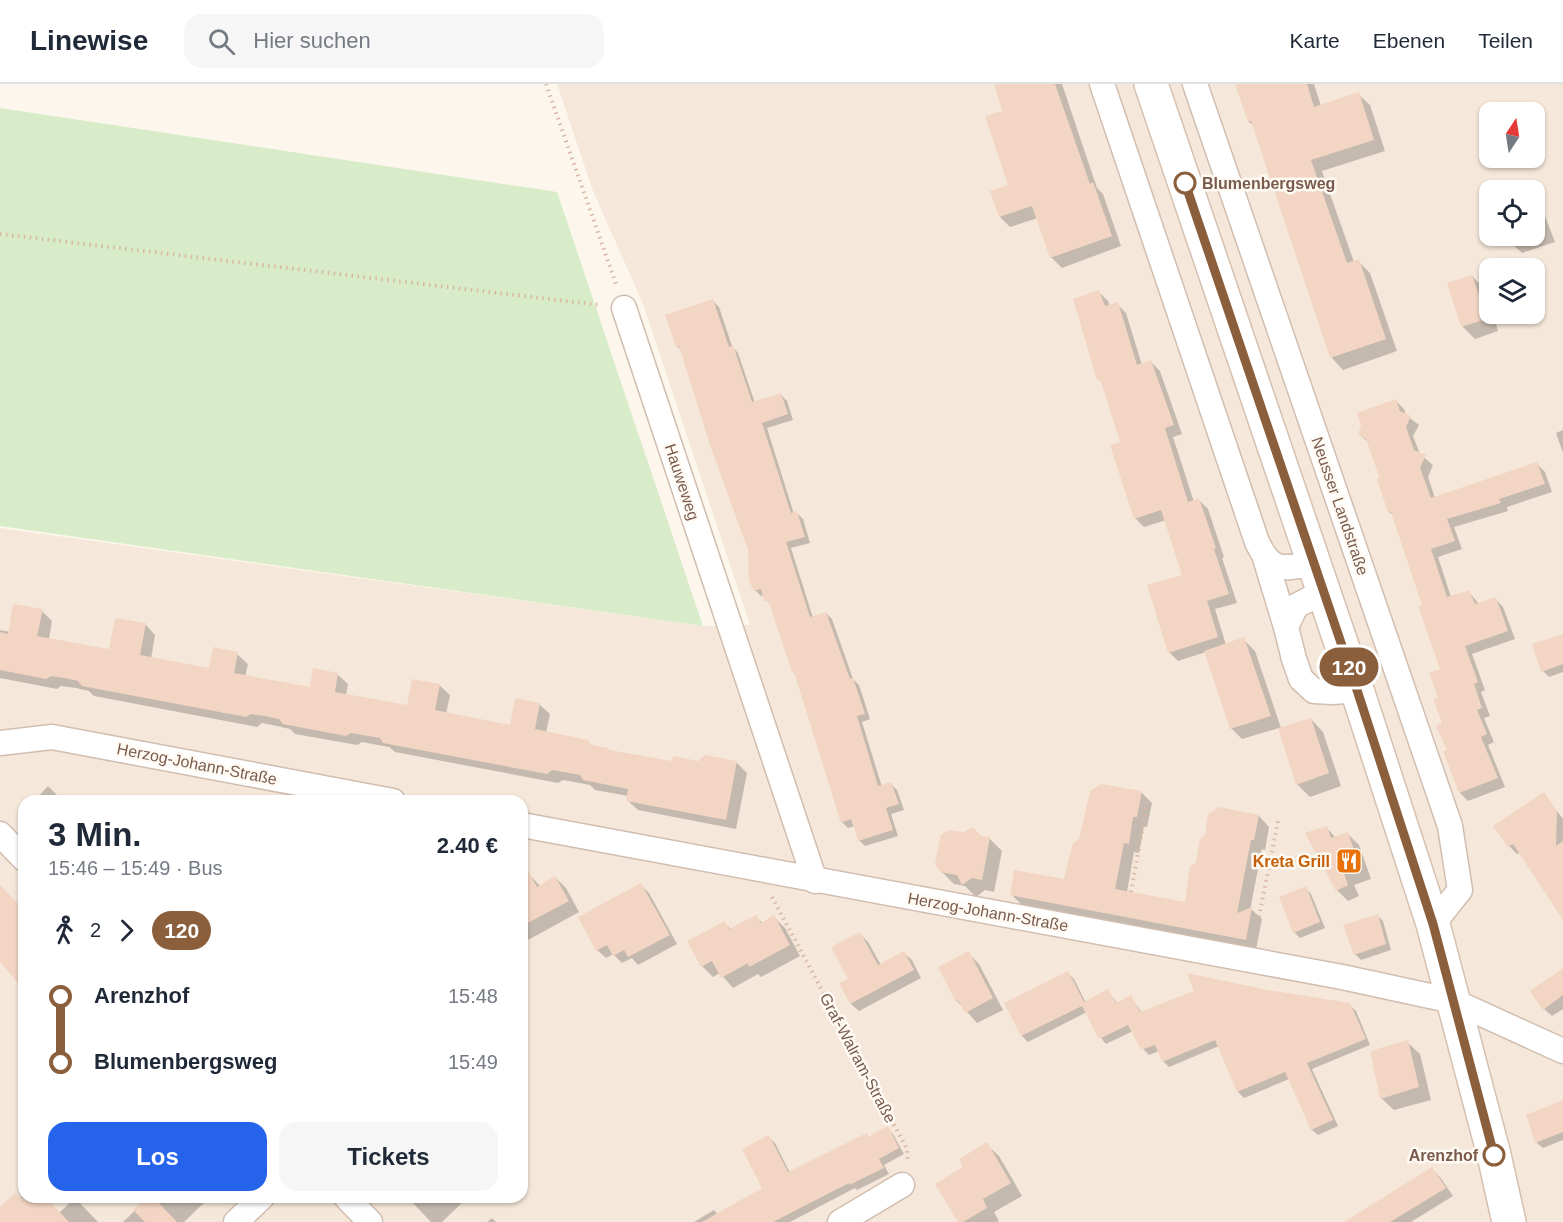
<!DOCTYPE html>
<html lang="de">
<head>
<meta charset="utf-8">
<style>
  :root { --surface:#fff; --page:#f6f6f7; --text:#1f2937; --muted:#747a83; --line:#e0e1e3; --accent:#2563eb }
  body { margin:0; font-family:Helvetica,sans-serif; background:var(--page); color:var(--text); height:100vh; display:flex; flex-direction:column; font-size:22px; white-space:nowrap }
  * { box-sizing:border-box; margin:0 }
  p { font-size:20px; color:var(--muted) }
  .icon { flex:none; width:33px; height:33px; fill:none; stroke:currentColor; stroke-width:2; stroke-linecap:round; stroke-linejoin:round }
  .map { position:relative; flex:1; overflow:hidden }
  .panel { position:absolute; left:18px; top:711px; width:510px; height:408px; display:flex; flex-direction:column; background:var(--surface); border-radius:18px; box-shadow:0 2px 4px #0004 }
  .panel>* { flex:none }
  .badge { padding:0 12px; border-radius:20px; font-size:21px; line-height:39px }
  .needle { width:39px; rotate:12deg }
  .fabs { position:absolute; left:1479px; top:18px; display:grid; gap:12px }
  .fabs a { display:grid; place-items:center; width:66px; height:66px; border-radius:12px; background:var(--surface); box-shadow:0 2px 4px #0004; font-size:30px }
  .map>.badge { position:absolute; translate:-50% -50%; box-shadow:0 0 0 3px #fff }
  .legs { display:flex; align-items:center; gap:9px; height:66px; padding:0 30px; font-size:20px }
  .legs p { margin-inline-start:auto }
  .headline { display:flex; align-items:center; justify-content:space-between; height:102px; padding:0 30px }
  h1 { font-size:33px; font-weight:600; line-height:45px }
  .primary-button { display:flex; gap:12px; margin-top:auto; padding:12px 30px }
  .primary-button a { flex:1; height:69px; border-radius:18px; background:var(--accent); color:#fff; font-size:24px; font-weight:600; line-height:69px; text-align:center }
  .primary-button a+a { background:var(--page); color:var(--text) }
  ul { padding:0 30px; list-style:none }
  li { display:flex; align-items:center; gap:21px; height:66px; font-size:22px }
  li i { display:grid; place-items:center; width:9px; height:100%; margin:0 8px; background:currentColor }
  li i::after { content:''; width:15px; height:15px; margin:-8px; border:4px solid; border-radius:50%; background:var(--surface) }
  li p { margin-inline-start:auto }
  li:first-child i { background:linear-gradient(#0000 50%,currentColor 0) }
  li:last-child i { background:linear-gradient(currentColor 50%,#0000 0) }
  header { display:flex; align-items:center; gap:36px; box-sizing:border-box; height:84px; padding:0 30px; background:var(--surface); border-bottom:2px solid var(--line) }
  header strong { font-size:28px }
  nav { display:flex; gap:33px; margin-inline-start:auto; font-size:21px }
  .search { width:420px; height:54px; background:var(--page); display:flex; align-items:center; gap:15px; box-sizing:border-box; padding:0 21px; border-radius:18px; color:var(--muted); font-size:22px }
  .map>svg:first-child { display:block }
  .residential { fill:#f5e8da; fill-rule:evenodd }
  .green { fill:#d8ecc9 }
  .shadow { fill:#0003 }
  .building { fill:#f3d5c3 }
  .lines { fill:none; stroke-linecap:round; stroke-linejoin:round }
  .minor-casing { stroke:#d1beb0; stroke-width:27 }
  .secondary-casing { stroke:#d6c0b0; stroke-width:36 }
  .path { stroke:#d9b8a5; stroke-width:4; stroke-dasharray:1.5 4.5; stroke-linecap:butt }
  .minor { stroke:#fff; stroke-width:24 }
  .secondary { stroke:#fff; stroke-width:33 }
  .line-1-casing { stroke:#fff; stroke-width:14 }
  .line-1 { stroke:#8b5e3c; stroke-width:9 }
  .stop-1-dot { fill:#fff; stroke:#8b5e3c; stroke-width:3 }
  .labels { text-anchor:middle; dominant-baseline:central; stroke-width:5; stroke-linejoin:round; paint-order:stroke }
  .stop-label { font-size:16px; font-weight:bold; fill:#7a5c4d; stroke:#fffaf3; text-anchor:start }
  .street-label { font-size:16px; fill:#7a5c4d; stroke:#fffaf3 }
  .food-label { font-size:16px; font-weight:bold; fill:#c56008; stroke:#fffaf3; text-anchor:end }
</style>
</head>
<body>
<header>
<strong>Linewise</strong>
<div class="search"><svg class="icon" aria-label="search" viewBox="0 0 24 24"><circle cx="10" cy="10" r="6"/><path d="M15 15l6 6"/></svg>Hier suchen</div>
<nav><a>Karte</a><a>Ebenen</a><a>Teilen</a></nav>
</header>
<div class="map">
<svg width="1563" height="1138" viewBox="0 0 1563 1138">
  <rect width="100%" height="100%" fill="#fdf6ec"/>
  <path class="residential" d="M557 0H1563V1138H0V444L703 542 750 541 643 220 593 107ZM1490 28H1534V74H1490ZM1490 106H1534V152H1490ZM1490 184H1534V230H1490ZM24 717H522V1113H24Z"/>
  <path class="green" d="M0 24 557 108 703 542 0 442Z"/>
  <g class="shadow">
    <path d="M995 0H1062L1097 104 1103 110 1121 162 1062 184 1051 173 1038 134 1010 143 1000 133 992 108 1010 102 1004 27Z"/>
    <path d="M1237 0H1314L1321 22 1358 10 1370 21 1385 67 1322 87 1354 178 1358 177 1370 189 1397 267 1343 286 1332 274 1255 43 1249 38Z"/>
    <path d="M1534 121 1545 132 1555 158 1522 169 1509 157 1508 152H1534Z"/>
    <path d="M1472 192 1485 205 1490 220V230H1493L1498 247 1475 255 1462 242Z"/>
    <path d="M1099 208 1108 217 1110 222 1117 220 1126 229 1142 281 1151 278 1160 287 1182 350 1173 353 1194 418 1199 416 1208 425 1224 473 1222 474 1237 519 1215 525 1226 561 1243 555 1255 567 1281 644 1311 635 1323 648 1341 702 1310 713 1297 700 1279 644 1242 655 1231 644 1206 568 1178 577 1169 568 1184 492 1166 436 1144 443 1135 434 1122 359 1102 299 1099 295Z"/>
    <path d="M713 217 719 223 732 262 738 269 755 319 781 311 787 317 793 336 767 344 794 430 797 429 803 435 810 459 791 464 813 534 826 529 832 535 853 595 859 601 870 635 862 638 882 703 891 700 897 706 904 726 891 730 898 752 865 762 859 756 855 742 848 744 842 738 797 591 793 588 771 522 764 511 761 512 755 506 749 466 683 268 677 262Z"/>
    <path d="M1396 317 1404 325 1406 331 1419 341 1413 352 1420 370 1433 381 1428 393 1435 414 1537 380 1545 388 1552 408 1507 423 1508 427 1454 443 1462 465 1438 473 1451 513 1469 508 1479 520 1495 514 1503 523 1515 555 1472 570 1485 606 1481 608 1490 632 1484 634 1494 658 1488 661 1505 703 1468 717 1460 709 1449 667 1440 614 1442 586 1424 522 1394 432 1389 428 1380 392 1368 358 1359 350Z"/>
    <path d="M1563 346V369L1556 349Z"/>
    <path d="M42 527 52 537 49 555 110 567 145 540 155 551 151 575 210 586 237 570 248 580 245 593 311 604 337 590 348 600 346 611 408 623 439 601 450 611 446 630 511 643 539 620 550 630 546 649 593 663 673 679 736 678 747 689 736 745 638 726 627 716 628 712 595 706 590 701 563 696 558 699 395 668 389 663 362 658 357 661 295 650 290 645 277 642 262 639 257 643 94 612 89 607 76 604 61 602 57 605 0 594V546L10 548Z"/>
    <path d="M1563 552V588L1549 593 1543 587Z"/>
    <path d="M48 702 63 717H34Z"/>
    <path d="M1141 708 1152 719 1147 743 1144 742 1139 769 1134 768 1127 808 1186 820 1197 779 1259 732 1269 743 1265 766 1262 765 1250 826 1251 825 1262 835 1256 865 1022 821 1011 810 1065 797Z"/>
    <path d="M1544 710 1563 735V834L1520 769 1517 770 1509 762Z"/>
    <path d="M1326 743 1336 754 1348 750 1359 761 1371 795 1354 801 1359 812 1348 817 1337 806Z"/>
    <path d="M981 753 990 755 1002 767 994 808 985 806 976 813 965 802 954 800 941 787Z"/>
    <path d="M528 789 540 802 555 793 566 804 579 828 528 856 522 849V792Z"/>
    <path d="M641 801 649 809 677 860 638 881 632 874 622 879 613 870 606 874 597 866Z"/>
    <path d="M1305 804 1311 810 1325 844 1300 854 1294 848Z"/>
    <path d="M1377 831 1383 837 1391 866 1361 876 1355 870Z"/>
    <path d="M756 833 763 839 774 833 785 844 800 872 761 893 758 890 733 904 720 889 713 893 702 882 724 839 732 846Z"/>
    <path d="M860 850 868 858 881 881 904 869 912 876 921 894 859 927 851 920 841 900 850 895Z"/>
    <path d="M968 869 979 880 1003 926 977 939 957 917Z"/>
    <path d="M1563 886V925L1552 932 1544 925Z"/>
    <path d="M1068 889 1074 895 1086 919 1108 907 1118 920 1131 913 1142 929 1263 906 1350 921 1356 927 1370 961 1312 985 1338 1042 1318 1051 1312 1046 1289 995 1244 1014 1238 1008 1219 962 1169 983 1163 977 1159 967 1149 971 1143 965 1133 947 1106 960 1101 954 1087 928 1028 958 1022 952 1006 920Z"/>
    <path d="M1407 958 1420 970 1431 1016 1394 1026 1381 1014Z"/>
    <path d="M1563 1018V1056L1543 1064 1537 1059 1528 1032Z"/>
    <path d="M887 1044 893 1050 904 1070 884 1081 889 1090 857 1106 855 1104 790 1138H694L714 1126 718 1131 764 1105 769 1053 775 1059 790 1089 866 1051 869 1054Z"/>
    <path d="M986 1060 999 1072 1022 1112 994 1128 999 1137 996 1138H960L965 1083Z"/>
    <path d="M1432 1085 1440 1093 1453 1112 1411 1138H1347Z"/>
    <path d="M24 1112 43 1113 59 1129 75 1114 98 1138H0V1125Z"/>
    <path d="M149 1113H210L184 1138H123Z"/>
    <path d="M407 1113H468L442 1138H431Z"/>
    <path d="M492 1134 496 1138H487Z"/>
  </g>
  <g class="building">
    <path d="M994 0H1055L1090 100 1093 98 1112 152 1050 174 1032 122 999 133 990 107 1008 101 985 32 1002 27Z"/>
    <path d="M1235 0H1307L1314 23 1359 8 1374 56 1311 76 1347 179 1359 175 1386 255 1330 274 1251 37 1248 38Z"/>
    <path d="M1472 191 1487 235 1461 243 1447 199Z"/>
    <path d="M1099 206 1105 222 1118 218 1137 281 1151 276 1174 341 1165 344 1188 418 1199 414 1216 464 1214 465 1229 510 1207 517 1218 553 1168 569 1147 501 1182 491 1161 426 1134 435 1110 361 1120 358 1100 295 1097 296 1073 215Z"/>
    <path d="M713 215 729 263 733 261 752 318 781 309 788 330 762 339 791 429 797 427 805 453 786 458 810 533 826 528 850 595 853 594 865 630 857 632 878 702 891 698 899 720 886 724 893 746 858 757 851 735 841 739 794 588H792L768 516 764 517 761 505 754 507 749 497 748 466 711 364 679 262 676 263 665 231Z"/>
    <path d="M1396 315 1400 327 1411 332 1406 343 1414 366 1426 371 1420 384 1431 414 1537 378 1545 400 1499 415 1501 419 1447 435 1455 457 1431 465 1447 513 1469 506 1475 520 1496 513 1508 547 1465 562 1478 598 1474 600 1482 624 1477 626 1487 650 1481 653 1498 694 1459 709 1443 667 1447 666 1436 642 1442 639 1433 615 1438 614 1429 589 1440 585 1418 522 1422 521 1391 428H1388L1377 396 1379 392 1366 355 1358 350 1361 342 1357 329Z"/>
    <path d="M13 520 43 525 37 552 109 565 115 534 146 539 140 571 209 584 213 563 238 568 234 589 310 603 313 584 338 589 335 608 407 621 412 595 440 600 435 626 510 641 515 614 540 619 535 645 588 656 591 661 609 664V666L672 677 673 672 698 677 705 671 737 677 726 736 626 717 628 705 583 696 580 691 552 686 547 690 383 659 380 654 351 649 346 652 283 640 279 635 265 632 251 630 246 633 82 602 78 597 65 594 51 592 46 595 0 586V548L8 550Z"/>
    <path d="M1563 550V580L1541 588 1532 560Z"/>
    <path d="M1244 553 1271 632 1230 645 1204 567Z"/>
    <path d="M1311 634 1329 689 1296 701 1278 644Z"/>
    <path d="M1101 700 1142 707 1137 733H1133L1129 760 1124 759 1115 805 1185 818 1190 782 1196 778 1200 755 1205 751 1208 730 1219 723 1259 731 1254 756H1251L1237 829 1252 823 1246 856 1010 811 1014 786 1064 795 1073 759 1079 755 1090 707Z"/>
    <path d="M1544 708 1557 727 1556 762 1563 757V836L1513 760 1508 763 1493 742Z"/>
    <path d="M1327 742 1331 754 1348 748 1360 784 1344 789 1348 801 1336 807 1305 749Z"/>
    <path d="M973 743 981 752 990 753 986 775 982 796 972 794 962 801 957 791 940 788 935 780 938 764 941 751 949 746 964 748Z"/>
    <path d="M522 776 537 803 555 792 569 817 522 842Z"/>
    <path d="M641 799 670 851 628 873 624 866 613 872 607 861 596 867 578 833Z"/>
    <path d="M0 801 24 826V906L0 878Z"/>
    <path d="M1306 802 1320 838 1293 849 1279 813Z"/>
    <path d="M1378 830 1386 860 1354 871 1343 841Z"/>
    <path d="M756 831 761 839 774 831 790 861 749 883 748 879 721 894 712 877 701 883 687 857 725 837 729 845Z"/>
    <path d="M860 848 878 881 904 867 914 886 850 920 839 899 848 895 831 863Z"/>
    <path d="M969 867 993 914 965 929 958 916 956 918 938 883Z"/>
    <path d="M1563 884V911L1543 926 1530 907Z"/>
    <path d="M1068 887 1084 918 1108 905 1116 919 1131 911 1140 928 1194 907 1187 889 1263 905 1350 919 1366 955 1307 979 1333 1036 1311 1046 1285 988 1237 1008 1215 956 1162 978 1155 961 1141 966 1128 941 1099 955 1082 922 1021 952 1004 919Z"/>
    <path d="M1408 956 1419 1003 1380 1015 1370 967Z"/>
    <path d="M1563 1016V1048L1535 1059 1526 1031Z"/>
    <path d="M888 1042 899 1064 879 1075 884 1084 849 1101V1099L773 1138H702L762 1104 742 1065 769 1051 788 1088 867 1049 868 1053Z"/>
    <path d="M987 1058 1011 1099 983 1115 987 1124 963 1138H958L935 1100 963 1083 959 1075Z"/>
    <path d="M1432 1083 1446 1104 1390 1138H1344Z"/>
    <path d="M15 1109 19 1114 45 1113 69 1138H0V1123Z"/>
    <path d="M147 1113H153L177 1138H145L133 1126Z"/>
  </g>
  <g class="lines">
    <defs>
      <g id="minor">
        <path d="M1102 0 1257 458C1272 490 1283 484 1314 480"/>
        <path d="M1195 0 1450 742 1460 806 1433 840"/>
        <path d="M624 224 815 797"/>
        <path d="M1265 474 1286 543"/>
        <path d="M1323 508 1296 522 1286 543 1294 575 1301 595 1314 607 1333 608 1357 606"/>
        <path d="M0 659 52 653 393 717"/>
        <path d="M522 741 1342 893 1453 917 1563 967"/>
        <path d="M0 750 24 775"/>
        <path d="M346 1113 370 1138"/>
        <path d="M236 1138 262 1113"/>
        <path d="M840 1138 902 1101"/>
      </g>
      <path id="secondary" d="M1151 0 1357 606 1433 840 1494 1071 1509 1138"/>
    </defs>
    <use href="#minor" class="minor-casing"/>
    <use href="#secondary" class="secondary-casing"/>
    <g class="path">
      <path d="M546 0 616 200"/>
      <path d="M0 150 600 221"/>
      <path d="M1131 808 1148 714"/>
      <path d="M772 813 907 1065 908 1077"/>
      <path d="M1259 833 1278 737"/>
    </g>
    <use href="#minor" class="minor"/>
    <use href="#secondary" class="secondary"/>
  </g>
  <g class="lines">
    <defs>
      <path id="line-1" d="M1185 99 1357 606 1433 840 1494 1071"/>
    </defs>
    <use href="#line-1" class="line-1-casing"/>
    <use href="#line-1" class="line-1"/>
  </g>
  <defs>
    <symbol id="restaurant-square" viewBox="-11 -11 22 22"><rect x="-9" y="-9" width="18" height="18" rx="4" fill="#e8710a" stroke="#fffaf3"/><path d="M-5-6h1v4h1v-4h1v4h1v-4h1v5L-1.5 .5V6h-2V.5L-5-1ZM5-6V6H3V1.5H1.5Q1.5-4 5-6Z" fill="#fff"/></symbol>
  </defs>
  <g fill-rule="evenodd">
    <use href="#restaurant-square" x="1334" y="762" width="30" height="30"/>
  </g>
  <g class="stop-1-dot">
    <circle cx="1185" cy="99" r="10"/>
    <circle cx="1494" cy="1071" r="10"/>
  </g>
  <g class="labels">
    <g class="stop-label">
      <text x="1202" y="99">Blumenbergsweg</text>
      <text x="1478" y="1071" text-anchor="end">Arenzhof</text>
    </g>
    <g class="street-label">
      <text transform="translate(682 398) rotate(72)">Hauweweg</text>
      <text transform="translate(1340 422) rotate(71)">Neusser Landstraße</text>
      <text transform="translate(197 680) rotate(11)">Herzog-Johann-Straße</text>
      <text transform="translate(988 828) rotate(10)">Herzog-Johann-Straße</text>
      <text transform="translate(858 974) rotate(62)">Graf-Walram-Straße</text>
    </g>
    <g class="food-label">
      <text x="1330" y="777">Kreta Grill</text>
    </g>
  </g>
</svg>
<div class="fabs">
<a><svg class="needle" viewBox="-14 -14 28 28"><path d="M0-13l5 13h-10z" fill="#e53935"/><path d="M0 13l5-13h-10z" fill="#747a83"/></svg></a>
<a><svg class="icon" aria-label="locate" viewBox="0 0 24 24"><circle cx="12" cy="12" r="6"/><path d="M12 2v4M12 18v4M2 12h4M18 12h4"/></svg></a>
<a><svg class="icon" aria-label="layers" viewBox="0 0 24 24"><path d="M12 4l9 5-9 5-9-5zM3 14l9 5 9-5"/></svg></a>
</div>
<b class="badge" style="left:1349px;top:583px;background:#8b5e3c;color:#fff">120</b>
<section class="panel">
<div class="headline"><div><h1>3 Min.</h1><p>15:46 – 15:49 · Bus</p></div><b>2.40 €</b></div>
<div class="legs"><svg class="icon" aria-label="walk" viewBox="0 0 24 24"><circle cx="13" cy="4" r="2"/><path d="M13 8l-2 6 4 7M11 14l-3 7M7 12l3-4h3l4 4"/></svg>2<svg class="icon" aria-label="forward" viewBox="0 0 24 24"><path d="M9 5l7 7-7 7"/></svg><b class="badge" style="background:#8b5e3c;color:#fff">120</b></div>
<ul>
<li><i style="color:#8b5e3c"></i><b>Arenzhof</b><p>15:48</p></li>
<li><i style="color:#8b5e3c"></i><b>Blumenbergsweg</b><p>15:49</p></li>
</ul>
<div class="primary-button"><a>Los</a><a>Tickets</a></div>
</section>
</div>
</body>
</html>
